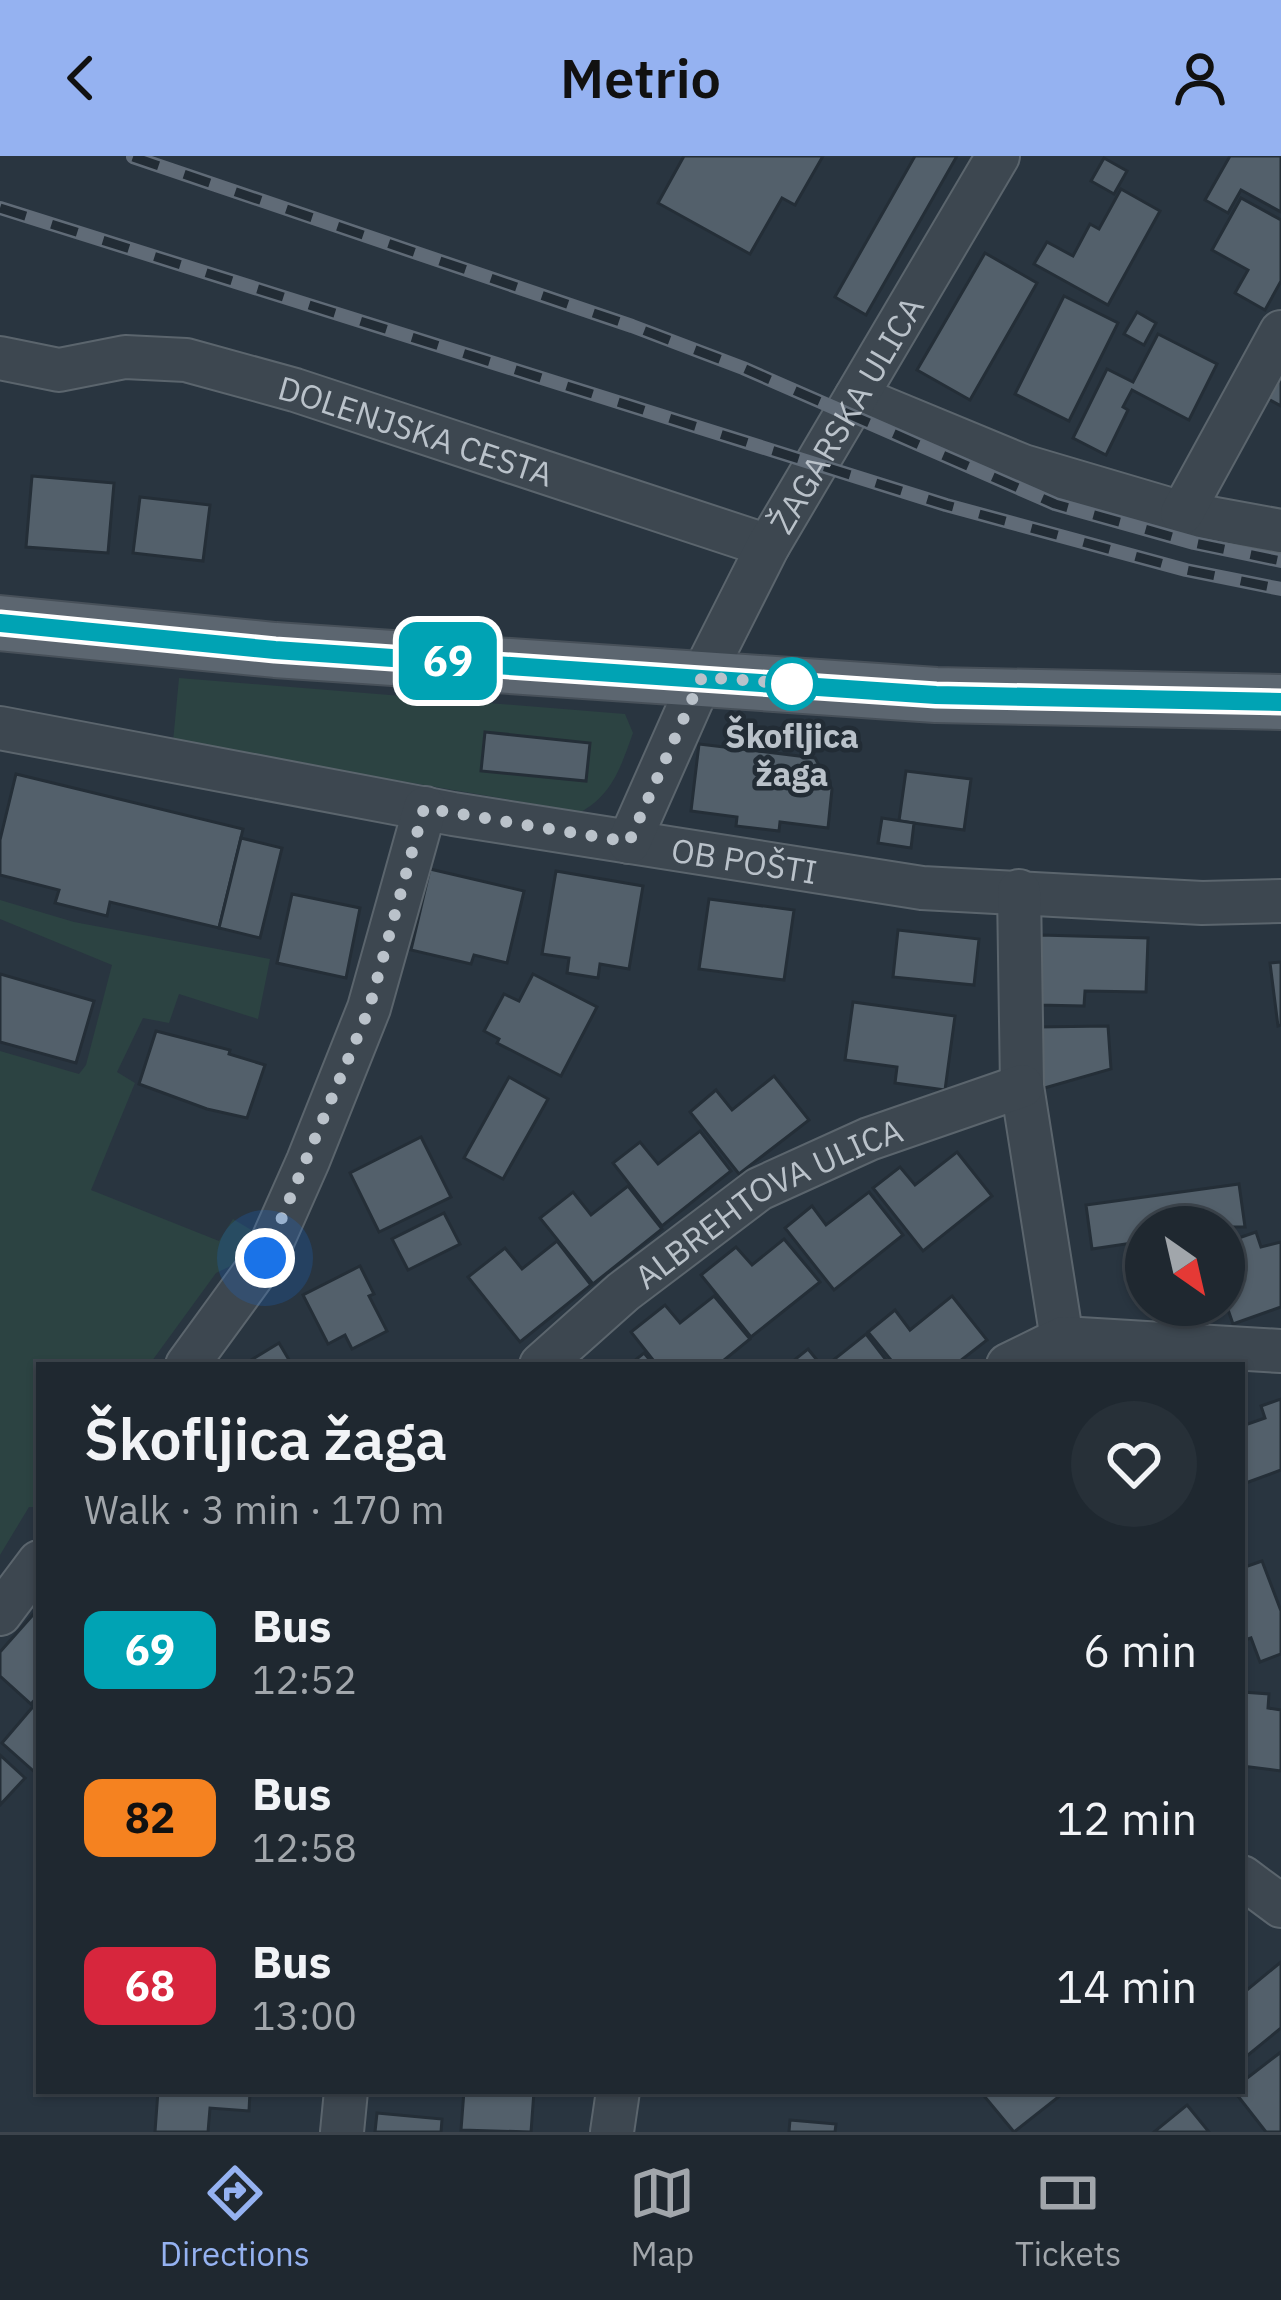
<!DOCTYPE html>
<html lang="en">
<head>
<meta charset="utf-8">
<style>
  :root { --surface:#1f2830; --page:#273038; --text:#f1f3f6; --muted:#a1a6ab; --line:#3c444c; --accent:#95b2f1 }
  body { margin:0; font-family:"IBM Plex Sans",sans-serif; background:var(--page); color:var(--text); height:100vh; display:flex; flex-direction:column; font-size:45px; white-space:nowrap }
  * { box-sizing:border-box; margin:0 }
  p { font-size:39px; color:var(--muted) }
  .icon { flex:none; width:66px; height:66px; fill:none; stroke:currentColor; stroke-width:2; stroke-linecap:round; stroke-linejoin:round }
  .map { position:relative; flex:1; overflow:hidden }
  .panel { position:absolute; left:36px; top:1206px; width:1209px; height:732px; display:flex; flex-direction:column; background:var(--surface); border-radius:0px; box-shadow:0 3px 9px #0004,0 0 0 3px var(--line) }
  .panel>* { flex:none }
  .badge { padding:0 24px; border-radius:18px; font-size:42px; line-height:78px }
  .needle { width:78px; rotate:146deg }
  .tools { position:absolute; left:1125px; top:1050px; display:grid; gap:24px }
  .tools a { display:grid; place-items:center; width:120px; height:120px; border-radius:50%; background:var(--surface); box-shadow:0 3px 9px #0004,0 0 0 3px var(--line); font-size:60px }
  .you { position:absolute; width:60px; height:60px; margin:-30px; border:9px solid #fff; border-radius:50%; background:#1a73e8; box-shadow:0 0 0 18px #1a73e833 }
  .map>.badge { position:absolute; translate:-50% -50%; box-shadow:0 0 0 6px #fff }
  .round { display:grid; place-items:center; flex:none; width:126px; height:126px; border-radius:63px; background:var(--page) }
  .summary { display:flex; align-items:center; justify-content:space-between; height:204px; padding:0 48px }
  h1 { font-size:57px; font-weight:600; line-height:90px }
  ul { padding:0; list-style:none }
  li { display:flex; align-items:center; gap:36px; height:168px; padding:0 48px }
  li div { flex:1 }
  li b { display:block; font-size:45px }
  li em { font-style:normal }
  li .badge { min-width:132px; font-weight:700; text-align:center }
  header { display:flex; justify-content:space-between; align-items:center; height:156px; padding:0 48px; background:var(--accent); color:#111; font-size:54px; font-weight:600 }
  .dock { display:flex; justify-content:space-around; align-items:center; height:168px; border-top:3px solid var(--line); background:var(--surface); font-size:33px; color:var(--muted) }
  .dock a { display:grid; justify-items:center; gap:6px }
  .dock .selected { color:var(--accent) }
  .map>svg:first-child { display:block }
  .green { fill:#2c4342 }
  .building { fill:#53606b; stroke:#242e37; stroke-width:3 }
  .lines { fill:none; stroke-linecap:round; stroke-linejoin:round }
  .minor-casing { stroke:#5b656d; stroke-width:46 }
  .major-casing { stroke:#475059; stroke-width:58 }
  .minor { stroke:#3d4750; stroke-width:42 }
  .major { stroke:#5c6670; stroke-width:54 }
  .rail-casing { stroke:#606b77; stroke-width:14 }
  .rail { stroke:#222c35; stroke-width:9; stroke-dasharray:27; stroke-linecap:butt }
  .line-casing { stroke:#fff; stroke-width:27 }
  .line { stroke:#00a3b4; stroke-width:18 }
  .walk { stroke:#bac2ca; stroke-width:12; stroke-dasharray:0 21.6 }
  .stop-dot { fill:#fff; stroke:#00a3b4; stroke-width:6 }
  .labels { text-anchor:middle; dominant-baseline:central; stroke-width:9; stroke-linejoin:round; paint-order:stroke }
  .street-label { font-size:33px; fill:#bac2ca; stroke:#222c35 }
  .stop-label { font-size:33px; font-weight:bold; fill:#bac2ca; stroke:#222c35 }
</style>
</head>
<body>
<header><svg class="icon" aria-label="back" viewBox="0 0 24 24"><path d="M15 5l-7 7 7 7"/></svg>Metrio<svg class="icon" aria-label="person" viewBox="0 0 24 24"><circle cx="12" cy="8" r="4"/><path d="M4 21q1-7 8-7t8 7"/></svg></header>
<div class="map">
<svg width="1281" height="1976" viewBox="0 0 1281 1976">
  <rect width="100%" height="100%" fill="#293540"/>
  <g class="green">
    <path d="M179 522 625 558 633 577C621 610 613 638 581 656L173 586Z"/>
    <path d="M0 744 74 766 270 803 258 863 179 838 169 867 143 862 117 916 135 927 91 1034 219 1085 233 1063 253 1075 237 1107 216 1117 149 1209H39V1351H29L0 1399V895L79 918 86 909 112 809 0 763Z"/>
  </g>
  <g class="building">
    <path d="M684 0H823L795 49 782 42 750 98 658 47Z"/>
    <path d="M915 0H957L866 159 835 141Z"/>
    <path d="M1230 0H1281V56L1241 34 1228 57 1205 44Z"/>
    <path d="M1104 2 1127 15 1114 38 1091 25Z"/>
    <path d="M1121 33 1160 55 1108 149 1034 108 1047 86 1073 100 1090 68 1099 73Z"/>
    <path d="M1241 42 1281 64V125L1265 154 1235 137 1248 114 1212 94Z"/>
    <path d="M985 97 1037 127 970 244 917 214Z"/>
    <path d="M1064 140 1118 167 1069 265 1015 238Z"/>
    <path d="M1137 156 1156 167 1144 189 1124 178Z"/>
    <path d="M1158 178 1217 208 1189 264 1132 234 1123 251 1128 254 1106 299 1073 282 1107 213 1133 226Z"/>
    <path d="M1281 216V250L1268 243Z"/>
    <path d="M32 320 114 327 108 397 26 391Z"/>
    <path d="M140 341 210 349 203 405 133 397Z"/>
    <path d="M485 576 590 587 586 625 481 615Z"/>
    <path d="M699 588 815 602 832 633 828 672 780 666 779 675 736 670 737 661 691 655Z"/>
    <path d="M906 615 971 623 964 674 899 665Z"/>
    <path d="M16 618 243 673 219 772 110 746 107 760 55 747 59 734 0 719V684Z"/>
    <path d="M882 662 914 667 911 692 878 687Z"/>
    <path d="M241 682 282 692 260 782 219 772Z"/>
    <path d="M430 713 524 735 507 807 474 799 471 808 411 794Z"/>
    <path d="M556 715 643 730 629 813 600 808 598 822 567 817 569 802 542 798Z"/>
    <path d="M292 738 360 752 346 822 277 807Z"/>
    <path d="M709 743 794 754 784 824 699 813Z"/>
    <path d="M898 774 979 783 974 829 893 821Z"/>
    <path d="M1040 779 1148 782 1146 836 1085 835 1084 850 1038 849Z"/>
    <path d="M1281 806V869L1278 870 1270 807Z"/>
    <path d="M0 818 94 845 76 907 0 886Z"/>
    <path d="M533 818 597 851 561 920 497 887 499 883 484 875 504 838 519 845Z"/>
    <path d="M853 846 955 860 945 934 895 927 897 911 845 904Z"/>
    <path d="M1108 870 1111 913 1041 933 1036 871Z"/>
    <path d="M156 875 230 894 229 898 265 909 247 962 207 953 139 928Z"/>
    <path d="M774 920 809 964 739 1018 690 956 716 934 732 954Z"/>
    <path d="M509 921 548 943 503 1023 464 1002Z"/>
    <path d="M700 975 731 1015 662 1070 613 1007 640 986 658 1008Z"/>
    <path d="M421 981 451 1041 379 1076 350 1017Z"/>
    <path d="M957 996 992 1040 923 1095 873 1032 900 1011 915 1029Z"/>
    <path d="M1239 1028 1245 1071H1146V1085L1092 1093 1086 1049Z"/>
    <path d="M628 1030 662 1073 593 1128 540 1062 573 1036 591 1059Z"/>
    <path d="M869 1036 903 1079 834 1134 785 1072 812 1050 826 1069Z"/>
    <path d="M444 1057 460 1088 408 1114 392 1083Z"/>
    <path d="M1256 1076 1261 1091 1281 1086V1151L1233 1168 1224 1142V1087Z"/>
    <path d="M784 1083 820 1126 751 1181 701 1119 736 1091 752 1109Z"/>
    <path d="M557 1085 591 1129 520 1186 468 1121 505 1092 522 1113Z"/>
    <path d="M360 1110 374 1138 369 1140 387 1175 352 1193 345 1179 328 1188 303 1139Z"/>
    <path d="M714 1140 750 1183 718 1209H657L631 1176 665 1149 680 1167Z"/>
    <path d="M952 1140 987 1184 955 1209H895L868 1176 895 1154 910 1174Z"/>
    <path d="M866 1178 890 1209H827Z"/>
    <path d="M279 1187 292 1209H254L251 1204Z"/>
    <path d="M808 1193 821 1209H788Z"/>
    <path d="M644 1197 654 1209H629Z"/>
    <path d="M1281 1243V1314L1243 1328 1242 1270 1265 1262 1261 1250Z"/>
    <path d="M1262 1405 1281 1455V1498L1260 1506 1251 1482 1242 1485V1412Z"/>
    <path d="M39 1452V1539L31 1548 0 1520V1496Z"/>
    <path d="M1242 1536 1269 1538 1268 1552 1281 1554V1615L1242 1610Z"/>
    <path d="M37 1546 39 1548 38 1619 2 1587Z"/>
    <path d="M0 1599 25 1622 0 1649Z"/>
    <path d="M1281 1806V1872L1242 1904V1838Z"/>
    <path d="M1281 1896V1976H1266L1234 1935H1242V1926Z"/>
    <path d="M158 1935H250L249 1955 210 1952 208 1976H155Z"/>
    <path d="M464 1935H534L531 1976 461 1974Z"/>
    <path d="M980 1935H1066L1014 1976Z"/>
    <path d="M1187 1949 1209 1976H1154Z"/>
    <path d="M377 1957 442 1963 441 1976H375Z"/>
    <path d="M790 1964 836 1968 835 1976H789Z"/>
  </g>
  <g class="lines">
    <defs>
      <g id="minor">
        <path id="s1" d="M0 202 59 214 125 201 186 204 295 234 768 390"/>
        <path d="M856 241 1023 310 1182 357 1281 375"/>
        <path d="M1182 357 1281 176"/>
        <path id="s2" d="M0 572 453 658 922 732 1202 747 1281 745"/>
        <path id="s3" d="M629 686 702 521 768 390 998 0"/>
        <path d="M1019 735 1022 930 1066 1209"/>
        <path d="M187 1209 265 1102 308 1005 369 852 425 652"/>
        <path id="s4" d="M541 1209 623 1136 759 1033 869 983 1022 930"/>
        <path d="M1008 1209 1063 1182 1281 1195"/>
        <path d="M0 1458 39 1406"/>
        <path d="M1242 1721 1281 1750"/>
        <path d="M342 1976 346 1935"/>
        <path d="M612 1976 618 1935"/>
      </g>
      <path id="major" d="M0 467 275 494 936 539 1281 546"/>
    </defs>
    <use href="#minor" class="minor-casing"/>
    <use href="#major" class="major-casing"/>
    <use href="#minor" class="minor"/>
    <use href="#major" class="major"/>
    <defs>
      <g id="rail">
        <path d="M133 1 632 170 743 212 1055 348 1194 387 1281 405"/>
        <path d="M0 52 946 349 1186 414 1281 433"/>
      </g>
    </defs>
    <use href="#rail" class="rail-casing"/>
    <use href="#rail" class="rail"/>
  </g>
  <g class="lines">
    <defs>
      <path id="line" d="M0 467 275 494 936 539 1281 546"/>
    </defs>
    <use href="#line" class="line-casing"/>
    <use href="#line" class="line"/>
    <path class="walk" d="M265 1102 369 853 424 652 629 686 702 521 796 528H792"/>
  </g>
  <circle class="stop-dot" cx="792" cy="528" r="24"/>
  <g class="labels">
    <g class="street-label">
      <text stroke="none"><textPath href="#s3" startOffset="480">ŽAGARSKA ULICA</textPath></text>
      <text stroke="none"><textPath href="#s1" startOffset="429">DOLENJSKA CESTA</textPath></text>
      <text stroke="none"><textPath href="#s2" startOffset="756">OB POŠTI</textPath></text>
      <text stroke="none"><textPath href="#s4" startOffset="282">ALBREHTOVA ULICA</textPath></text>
    </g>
    <g class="stop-label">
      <text x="792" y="579">Škofljica<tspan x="792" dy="38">žaga</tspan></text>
    </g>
  </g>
</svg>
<div class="tools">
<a><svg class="needle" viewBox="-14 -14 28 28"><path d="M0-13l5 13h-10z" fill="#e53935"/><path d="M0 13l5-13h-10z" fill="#a1a6ab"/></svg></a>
</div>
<div class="you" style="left:265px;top:1102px"></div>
<b class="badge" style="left:448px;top:505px;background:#00a3b4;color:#fff">69</b>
<section class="panel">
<div class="summary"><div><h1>Škofljica žaga</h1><p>Walk · 3 min · 170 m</p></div><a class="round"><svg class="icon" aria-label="heart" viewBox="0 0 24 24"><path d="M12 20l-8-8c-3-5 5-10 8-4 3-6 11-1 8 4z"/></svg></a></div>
<ul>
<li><span class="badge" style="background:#00a3b4;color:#fff">69</span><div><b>Bus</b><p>12:52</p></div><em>6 min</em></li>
<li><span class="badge" style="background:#f58220;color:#111">82</span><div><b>Bus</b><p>12:58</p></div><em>12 min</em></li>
<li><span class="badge" style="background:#d7263d;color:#fff">68</span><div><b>Bus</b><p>13:00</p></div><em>14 min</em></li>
</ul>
</section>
</div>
<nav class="dock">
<a class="selected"><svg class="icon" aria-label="directions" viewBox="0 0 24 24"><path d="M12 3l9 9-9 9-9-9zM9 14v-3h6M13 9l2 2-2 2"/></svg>Directions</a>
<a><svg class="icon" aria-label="map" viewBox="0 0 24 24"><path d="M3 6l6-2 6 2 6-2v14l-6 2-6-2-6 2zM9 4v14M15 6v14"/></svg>Map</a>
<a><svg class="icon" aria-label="tickets" viewBox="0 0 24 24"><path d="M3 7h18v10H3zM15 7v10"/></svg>Tickets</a>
</nav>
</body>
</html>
